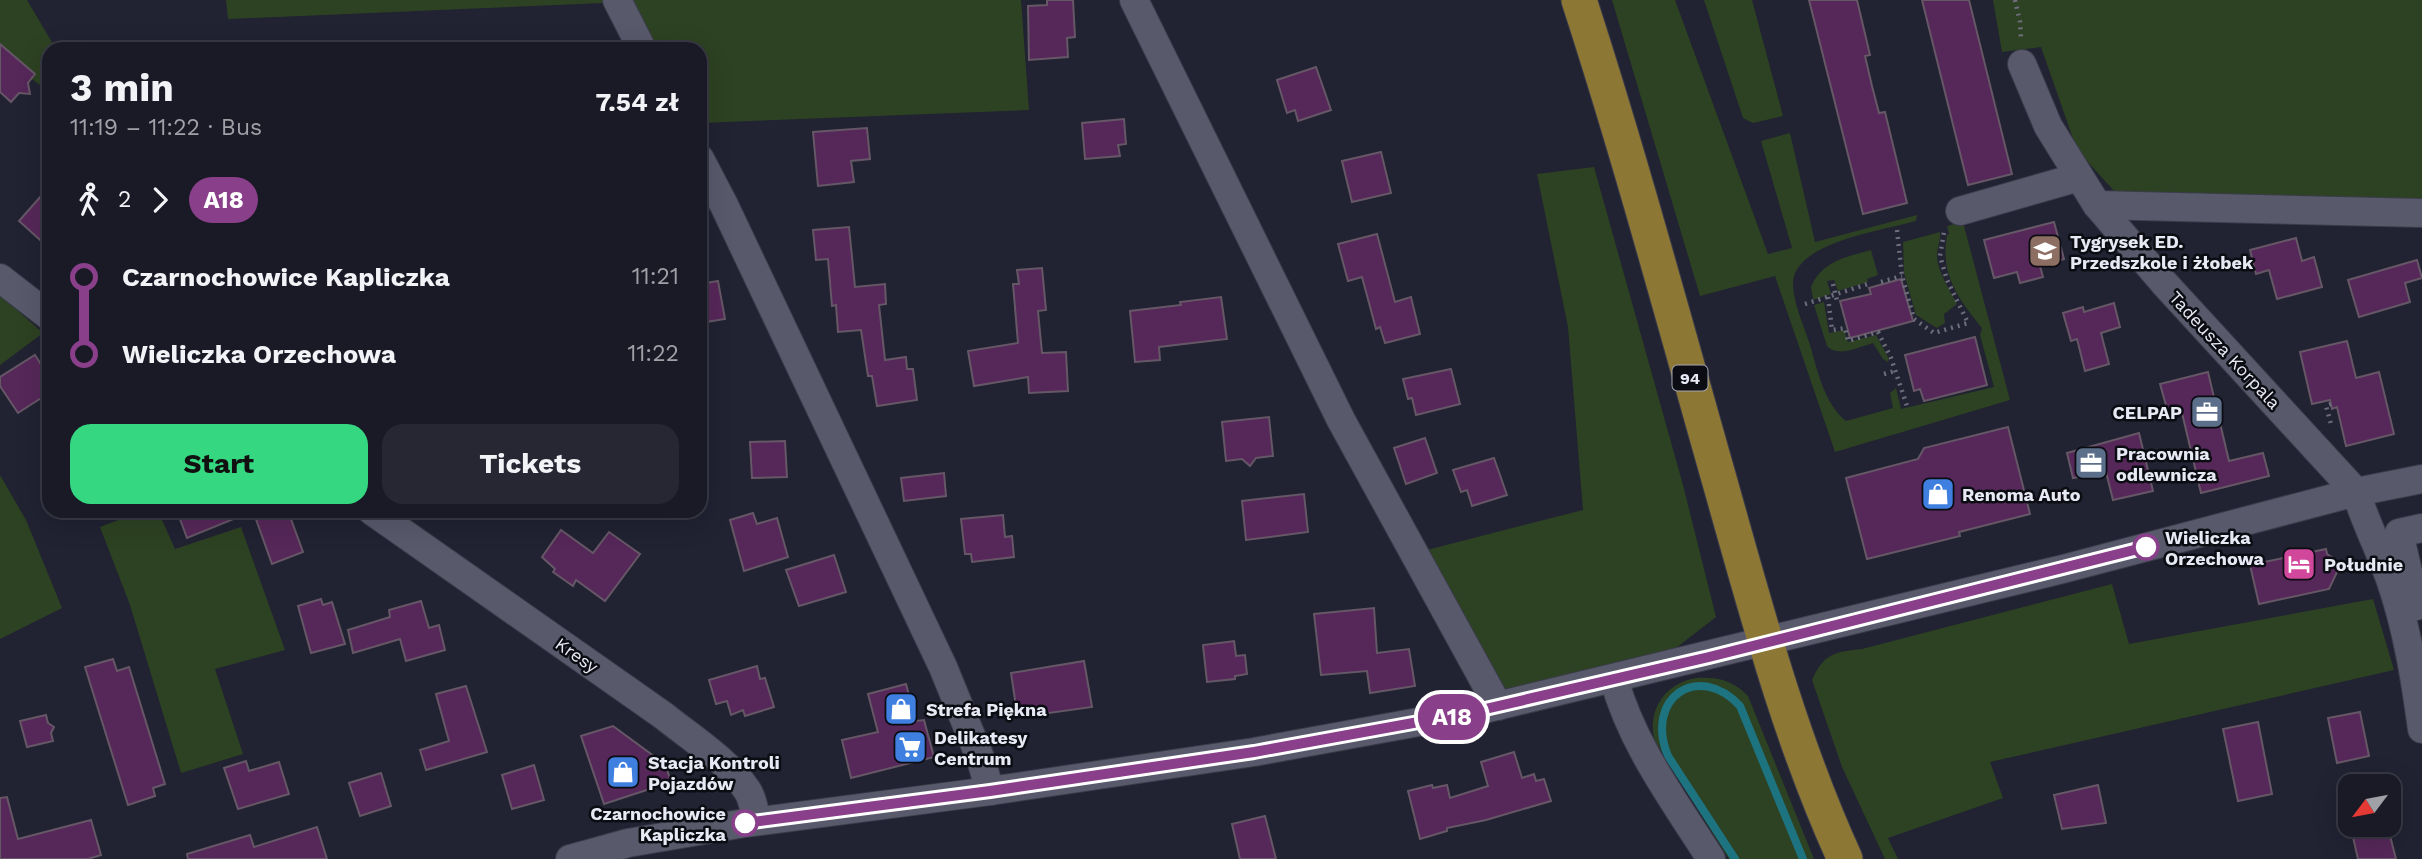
<!DOCTYPE html>
<html lang="en">
<head>
<meta charset="utf-8">
<style>
  :root { --surface:#191a26; --page:#262732; --text:#f1f3f6; --muted:#9fa1a7; --line:#373843; --accent:#35d881 }
  body { margin:0; font-family:"Work Sans",sans-serif; background:var(--page); color:var(--text); height:100vh; display:flex; flex-direction:column; font-size:26px; white-space:nowrap }
  * { box-sizing:border-box; margin:0 }
  p { font-size:23px; color:var(--muted) }
  .icon { flex:none; width:38px; height:38px; fill:none; stroke:currentColor; stroke-width:2; stroke-linecap:round; stroke-linejoin:round }
  .map { position:relative; flex:1; overflow:hidden }
  .drawer { position:absolute; left:42px; top:42px; width:665px; height:476px; display:flex; flex-direction:column; background:var(--surface); border-radius:21px; box-shadow:0 7px 28px #0002,0 0 0 2px var(--line) }
  .drawer>* { flex:none }
  .badge { padding:0 14px; border-radius:23px; font-size:24px; line-height:46px }
  .needle { width:46px; rotate:238deg }
  .controls { position:absolute; left:2338px; top:774px; display:grid; gap:14px }
  .controls a { display:grid; place-items:center; width:63px; height:63px; border-radius:14px; background:var(--surface); box-shadow:0 7px 28px #0002,0 0 0 2px var(--line); font-size:35px }
  .map>.badge { position:absolute; translate:-50% -50%; box-shadow:0 0 0 4px #fff }
  .legs { display:flex; align-items:center; gap:10px; height:77px; padding:0 28px; font-size:23px }
  .legs p { margin-inline-start:auto }
  .headline { display:flex; align-items:center; justify-content:space-between; height:119px; padding:0 28px }
  h1 { font-size:38px; font-weight:700; line-height:52px }
  .primary-button { display:flex; gap:14px; margin-top:auto; padding:14px 28px }
  .primary-button a { flex:1; height:80px; border-radius:21px; background:var(--accent); color:#111; font-size:28px; font-weight:700; line-height:80px; text-align:center }
  .primary-button a+a { background:var(--page); color:var(--text) }
  ul { padding:0 28px; list-style:none }
  li { display:flex; align-items:center; gap:24px; height:77px; font-size:26px }
  li i { display:grid; place-items:center; width:10px; height:100%; margin:0 9px; background:currentColor }
  li i::after { content:''; width:18px; height:18px; margin:-9px; border:5px solid; border-radius:50%; background:var(--surface) }
  li p { margin-inline-start:auto }
  li:first-child i { background:linear-gradient(#0000 50%,currentColor 0) }
  li:last-child i { background:linear-gradient(currentColor 50%,#0000 0) }
  .map>svg:first-child { display:block }
  .green { fill:#2d4222 }
  .lines { fill:none; stroke-linecap:round; stroke-linejoin:round }
  .stream { stroke:#1e7380; stroke-width:8 }
  .building { fill:#562759; stroke:#655766; stroke-width:2 }
  .minor-casing { stroke:#3b3c4a; stroke-width:30 }
  .major-casing { stroke:#3b3c4a; stroke-width:37 }
  .path { stroke:#6d6e7c; stroke-width:4.5; stroke-dasharray:2 5; stroke-linecap:butt }
  .minor { stroke:#585a6c; stroke-width:28 }
  .major { stroke:#8d7734; stroke-width:35 }
  .line-1-casing { stroke:#fff; stroke-width:16 }
  .line-1 { stroke:#893f8a; stroke-width:10 }
  .stop-1-dot { fill:#fff; stroke:#893f8a; stroke-width:3.5 }
  .labels { text-anchor:middle; dominant-baseline:central; stroke-width:5; stroke-linejoin:round; paint-order:stroke }
  .shield { fill:#0c0c13; stroke:#a5a7b0; stroke-width:2 }
  .shield-label { font-size:16px; font-weight:bold; fill:#e7e9f4 }
  .poi-label { font-size:18px; font-weight:bold; fill:#e7e9f4; stroke:#0c0c13; text-anchor:start }
  .street-label { font-size:18px; fill:#e7e9f4; stroke:#0c0c13 }
  .stop-label { font-size:18px; font-weight:bold; fill:#e7e9f4; stroke:#0c0c13; text-anchor:start }
</style>
</head>
<body>
<div class="map">
<svg width="2422" height="859" viewBox="0 0 2422 859">
  <rect width="100%" height="100%" fill="#212232"/>
  <g class="green">
    <path d="M0 0H27L56 49H49V91L0 57Z"/>
    <path d="M226 0H603L604 3 228 19Z"/>
    <path d="M631 0H1021L1029 110 700 123V49H655Z"/>
    <path d="M1612 0H1675L1768 254 1792 248 1761 141 1790 133 1815 242 1917 215 1916 221C1885 230 1794 242 1793 283 1793 303 1804 326 1810 345 1818 372 1824 403 1846 421L1893 408 1890 393 1896 388 1901 409 1994 387 1980 335 1982 328C1958 298 1940 275 1947 235L1949 234 1947 226 1961 222 1964 226 2010 400 1835 452 1775 276 1700 296Z"/>
    <path d="M1704 0H1752L1783 116 1753 123 1743 118Z"/>
    <path d="M1993 0H2422V208L2115 192 2077 150 2041 47 2002 52Z"/>
    <path d="M1594 167 1683 485 1716 617 1676 648 1499 691 1419 552 1583 510 1568 327 1537 174Z"/>
    <path d="M1940 232C1941 240 1937 247 1937 255 1937 271 1950 290 1957 304L1944 314 1945 323 1937 328 1916 315 1904 273 1903 242Z"/>
    <path d="M1871 250 1878 275 1867 279 1868 282 1838 291 1834 280 1827 281 1831 294 1813 300 1811 287C1822 261 1846 257 1871 250Z"/>
    <path d="M0 295 43 333 0 365Z"/>
    <path d="M1824 302 1829 333 1844 330 1848 342 1876 335 1889 359 1888 362 1883 359 1873 343C1858 347 1839 358 1827 346L1814 305Z"/>
    <path d="M0 475 26 520 62 608 0 639Z"/>
    <path d="M142 511H158L175 549 241 527 285 650 215 669 243 754 181 773 130 605 100 527Z"/>
    <path d="M2112 584 2129 644 2373 599 2394 670 1990 762 2003 798 1888 838 1898 859H1885L1842 767 1812 680C1824 653 1835 652 1862 649Z"/>
    <path d="M1696 678C1718 677 1732 680 1748 696L1814 859H1729L1655 741C1646 711 1665 683 1696 678Z"/>
  </g>
  <g class="lines">
    <path class="stream" d="M1735 859 1668 756C1644 698 1698 661 1740 706L1803 859"/>
  </g>
  <g class="building">
    <path d="M1047 0H1073L1075 37 1067 38 1068 57 1029 60 1028 6 1047 5Z"/>
    <path d="M1809 0H1857L1870 55 1865 56 1872 86 1879 113 1885 112 1907 203 1863 214Z"/>
    <path d="M1922 0H1969L2012 174 1968 185Z"/>
    <path d="M0 44 35 74 28 83 30 94 19 93 11 102 0 92Z"/>
    <path d="M1316 67 1331 110 1298 121 1295 110 1287 113 1277 80Z"/>
    <path d="M1124 119 1126 144 1118 145 1120 156 1085 159 1082 123Z"/>
    <path d="M867 128 870 159 851 161 854 182 818 186 813 132Z"/>
    <path d="M1381 152 1391 193 1352 202 1342 161Z"/>
    <path d="M49 187V248L19 221Z"/>
    <path d="M2054 222 2064 259 2040 266 2043 277 2020 283 2017 272 1994 278 1984 240Z"/>
    <path d="M849 227 855 287 885 284 886 304 879 305 885 360 906 357 907 369H913L917 400 877 406 872 376H868L861 330 838 332 836 305 832 306 828 259 816 260 813 230Z"/>
    <path d="M1377 234 1395 302 1411 297 1420 334 1385 343 1380 327 1376 329 1362 277 1348 281 1338 244Z"/>
    <path d="M2296 238 2302 261 2314 257 2322 287 2277 299 2269 270 2256 274 2250 250Z"/>
    <path d="M2417 260 2422 278 2405 283 2410 302 2359 317 2348 280Z"/>
    <path d="M1042 268 1046 310 1038 311 1042 353 1066 352 1068 391 1029 393 1028 377 974 386 968 351 1018 343 1013 284H1019L1017 270Z"/>
    <path d="M1901 279 1913 321 1850 338 1840 301 1871 294 1869 288Z"/>
    <path d="M718 281 725 319 700 323V284Z"/>
    <path d="M1221 297 1227 339 1159 347 1160 360 1135 362 1130 311 1181 305 1180 302Z"/>
    <path d="M2114 303 2120 327 2101 333 2109 364 2085 371 2077 339 2071 341 2063 313 2083 307 2084 312Z"/>
    <path d="M1975 337 1987 385 1924 401 1920 389 1914 391 1905 355Z"/>
    <path d="M2347 341 2356 378 2379 372 2394 434 2346 446 2337 407 2332 409 2330 400 2312 404 2300 352Z"/>
    <path d="M35 355 49 377V393L18 413 0 386V377Z"/>
    <path d="M1451 369 1460 404 1416 415 1412 398 1408 399 1403 379Z"/>
    <path d="M2208 372 2229 461 2263 453 2269 476 2201 493 2182 413 2169 416 2160 384Z"/>
    <path d="M1269 417 1273 456 1256 458 1250 466 1242 459 1226 461 1222 422Z"/>
    <path d="M2008 427 2030 514 1959 532 1960 536 1867 559 1846 478 1918 459 1924 448Z"/>
    <path d="M2139 433 2153 491 2113 500 2106 472 2073 478 2067 453Z"/>
    <path d="M1425 438 1437 473 1406 484 1394 448Z"/>
    <path d="M785 441 787 477 752 478 750 442Z"/>
    <path d="M1494 458 1507 495 1472 506 1467 490 1461 492 1453 470Z"/>
    <path d="M944 473 946 496 904 501 901 478Z"/>
    <path d="M1304 494 1308 532 1246 540 1242 501Z"/>
    <path d="M177 511H288L303 552 272 564 253 511 187 538Z"/>
    <path d="M753 513 757 524 777 518 788 557 744 571 730 520Z"/>
    <path d="M1003 515 1005 537 1012 536 1014 557 972 562 971 554H965L961 519Z"/>
    <path d="M561 530 593 553 609 532 640 554 605 601 576 580 573 586 553 572 555 569 542 557Z"/>
    <path d="M2326 549 2327 554 2333 558 2338 570 2329 589 2259 604 2250 565Z"/>
    <path d="M834 555 846 592 799 606 786 570Z"/>
    <path d="M321 599 323 605 332 602 345 644 311 653 298 606Z"/>
    <path d="M421 601 429 628 439 625 445 650 406 661 400 639 353 653 348 630 390 617 389 610Z"/>
    <path d="M1374 608 1377 653 1409 649 1415 686 1370 693 1367 671 1321 675 1314 614Z"/>
    <path d="M1234 641 1236 656 1245 655 1247 674 1235 676V679L1207 682 1203 645Z"/>
    <path d="M113 659 117 671 129 667 165 784 153 788 155 796 128 805 85 667Z"/>
    <path d="M1084 661 1092 707 1028 716 1027 712 1017 713 1011 673Z"/>
    <path d="M757 666 760 679 765 678 774 707 745 716 743 710 731 715 727 701 716 704 709 680Z"/>
    <path d="M906 684 916 721 924 720 934 757 851 778 842 740 878 732 868 694Z"/>
    <path d="M466 686 487 752 426 770 420 750 449 741 436 694Z"/>
    <path d="M2360 712 2369 756 2337 763 2328 718Z"/>
    <path d="M46 715 48 723 54 727 51 733 53 741 27 747 20 721Z"/>
    <path d="M2258 722 2272 794 2238 801 2223 729Z"/>
    <path d="M613 726 658 759 663 757 671 782 604 804 581 736Z"/>
    <path d="M1514 752 1522 778 1534 774 1536 781 1544 779 1551 801 1486 820 1447 828V831L1420 839 1408 791 1432 785 1433 788 1447 785 1450 798 1488 786 1481 762Z"/>
    <path d="M246 761 249 771 279 762 289 794 238 809 224 768Z"/>
    <path d="M534 765 544 800 512 809 502 775Z"/>
    <path d="M381 773 391 806 360 816 349 783Z"/>
    <path d="M2098 785 2106 823 2062 829 2054 795Z"/>
    <path d="M7 797 18 839 91 820 101 855 88 859H0V798Z"/>
    <path d="M1265 816 1276 859H1240L1232 824Z"/>
    <path d="M2350 824H2387L2396 859H2358Z"/>
    <path d="M317 827 327 859H188L187 854 250 835 254 847Z"/>
  </g>
  <g class="lines">
    <defs>
      <g id="minor">
        <path d="M617 0 642 49"/>
        <path d="M1134 0 1341 420 1498 706"/>
        <path d="M2022 64 2048 126 2097 205 2164 283 2356 492C2365 522 2380 550 2390 579 2407 627 2415 678 2422 729"/>
        <path d="M700 159 724 205 943 667 981 760 990 791"/>
        <path d="M2097 205 2422 213"/>
        <path d="M1960 211 2079 177"/>
        <path d="M0 278 49 316"/>
        <path d="M372 511 664 716C691 738 727 760 747 790 753 798 754 811 757 821"/>
        <path d="M2416 606 2399 533 2422 528"/>
        <path d="M1614 679C1632 745 1675 802 1711 859"/>
        <path d="M570 859 628 843 745 823 990 791 1254 752 1468 713 2063 569 2356 492 2422 479"/>
      </g>
      <path id="major" d="M1579 0C1632 163 1676 328 1723 493 1758 617 1791 741 1845 859"/>
    </defs>
    <use href="#minor" class="minor-casing"/>
    <use href="#major" class="major-casing"/>
    <g class="path">
      <path d="M2015 0 2020 22 2021 39"/>
      <path d="M1897 230 1902 276 1914 319 1934 333 1968 323 1947 280 1940 256 1944 232"/>
      <path d="M1881 282 1902 276"/>
      <path d="M1833 284 1837 301"/>
      <path d="M1828 297 1832 330 1845 328 1848 341 1878 332 1891 358 1907 406"/>
      <path d="M1805 304 1868 284"/>
      <path d="M1884 374 1895 371"/>
      <path d="M2331 404 2326 406 2331 424"/>
    </g>
    <use href="#minor" class="minor"/>
    <use href="#major" class="major"/>
  </g>
  <g class="lines">
    <defs>
      <path id="line-1" d="M745 823 990 791 1254 752 1468 713 1709 657 2146 547"/>
    </defs>
    <use href="#line-1" class="line-1-casing"/>
    <use href="#line-1" class="line-1"/>
  </g>
  <defs>
    <symbol id="school-square" viewBox="-11 -11 22 22"><rect x="-9" y="-9" width="18" height="18" rx="4" fill="#8d6e63" stroke="#0c0c13"/><path d="M0-5L7-2L0 1L-7-2ZM-4 1L0 2.5L4 1V4Q0 6-4 4Z" fill="#fff"/></symbol>
    <symbol id="office-square" viewBox="-11 -11 22 22"><rect x="-9" y="-9" width="18" height="18" rx="4" fill="#5c6f8a" stroke="#0c0c13"/><path d="M-6-3h4V-5.5h4V-3h4V5H-6ZM-1-4.5V-3h2v-1.5ZM-6 0V1H6V0Z" fill="#fff"/></symbol>
    <symbol id="shop-square" viewBox="-11 -11 22 22"><rect x="-9" y="-9" width="18" height="18" rx="4" fill="#3f7fe0" stroke="#0c0c13"/><path d="M-5-2.5h2.3a2.7 3.5 0 0 1 5.4 0H5L5.5 6h-11ZM-1.5-2.5h3a1.5 2.3 0 0 0-3 0Z" fill="#fff"/></symbol>
    <symbol id="hotel-square" viewBox="-11 -11 22 22"><rect x="-9" y="-9" width="18" height="18" rx="4" fill="#d1479c" stroke="#0c0c13"/><path d="M-6-4.5h1.5V1H6V5H4.5V3h-9V5H-6ZM-4 0a1.8 1.8 0 1 1 3.6 0ZM.5 0V-2.5h3Q6-2.5 6 0Z" fill="#fff"/></symbol>
    <symbol id="supermarket-square" viewBox="-11 -11 22 22"><rect x="-9" y="-9" width="18" height="18" rx="4" fill="#3f7fe0" stroke="#0c0c13"/><path d="M-6-5.5h2.5l.6 2H6L4.5 2H-2.5L-4.4-4H-6ZM-1.5 3.2a1.3 1.3 0 1 0 .1 0ZM3 3.2a1.3 1.3 0 1 0 .1 0Z" fill="#fff"/></symbol>
  </defs>
  <g fill-rule="evenodd">
    <use href="#school-square" x="2026" y="232" width="38" height="38"/>
    <use href="#office-square" x="2188" y="393" width="38" height="38"/>
    <use href="#office-square" x="2072" y="444" width="38" height="38"/>
    <use href="#shop-square" x="1919" y="475" width="38" height="38"/>
    <use href="#hotel-square" x="2280" y="545" width="38" height="38"/>
    <use href="#shop-square" x="882" y="690" width="38" height="38"/>
    <use href="#supermarket-square" x="891" y="728" width="38" height="38"/>
    <use href="#shop-square" x="604" y="753" width="38" height="38"/>
  </g>
  <g class="stop-1-dot">
    <circle cx="2146" cy="547" r="12"/>
    <circle cx="745" cy="823" r="12"/>
  </g>
  <g class="labels">
    <rect class="shield" x="1672.5" y="365.5" width="35" height="25" rx="5"/>
    <g class="shield-label">
      <text x="1690" y="378">94</text>
    </g>
    <g class="poi-label">
      <text x="2070" y="241">Tygrysek ED.<tspan x="2070" dy="21">Przedszkole i żłobek</tspan></text>
      <text x="2182" y="412" text-anchor="end">CELPAP</text>
      <text x="2116" y="453">Pracownia<tspan x="2116" dy="21">odlewnicza</tspan></text>
      <text x="1962" y="494">Renoma Auto</text>
      <text x="2324" y="564">Południe</text>
      <text x="926" y="709">Strefa Piękna</text>
      <text x="934" y="737">Delikatesy<tspan x="934" dy="21">Centrum</tspan></text>
      <text x="648" y="762">Stacja Kontroli<tspan x="648" dy="21">Pojazdów</tspan></text>
    </g>
    <g class="street-label">
      <text transform="translate(2225 350) rotate(47)">Tadeusza Korpala</text>
      <text transform="translate(577 655) rotate(35)">Kresy</text>
    </g>
    <g class="stop-label">
      <text x="2165" y="537">Wieliczka<tspan x="2165" dy="21">Orzechowa</tspan></text>
      <text x="726" y="813" text-anchor="end">Czarnochowice<tspan x="726" dy="21">Kapliczka</tspan></text>
    </g>
  </g>
</svg>
<div class="controls">
<a><svg class="needle" viewBox="-14 -14 28 28"><path d="M0-13l5 13h-10z" fill="#e53935"/><path d="M0 13l5-13h-10z" fill="#9fa1a7"/></svg></a>
</div>
<b class="badge" style="left:1452px;top:717px;background:#893f8a;color:#fff">A18</b>
<section class="drawer">
<div class="headline"><div><h1>3 min</h1><p>11:19 – 11:22 · Bus</p></div><b>7.54 zł</b></div>
<div class="legs"><svg class="icon" aria-label="walk" viewBox="0 0 24 24"><circle cx="13" cy="4" r="2"/><path d="M13 8l-2 6 4 7M11 14l-3 7M7 12l3-4h3l4 4"/></svg>2<svg class="icon" aria-label="forward" viewBox="0 0 24 24"><path d="M9 5l7 7-7 7"/></svg><b class="badge" style="background:#893f8a;color:#fff">A18</b></div>
<ul>
<li><i style="color:#893f8a"></i><b>Czarnochowice Kapliczka</b><p>11:21</p></li>
<li><i style="color:#893f8a"></i><b>Wieliczka Orzechowa</b><p>11:22</p></li>
</ul>
<div class="primary-button"><a>Start</a><a>Tickets</a></div>
</section>
</div>
</body>
</html>
